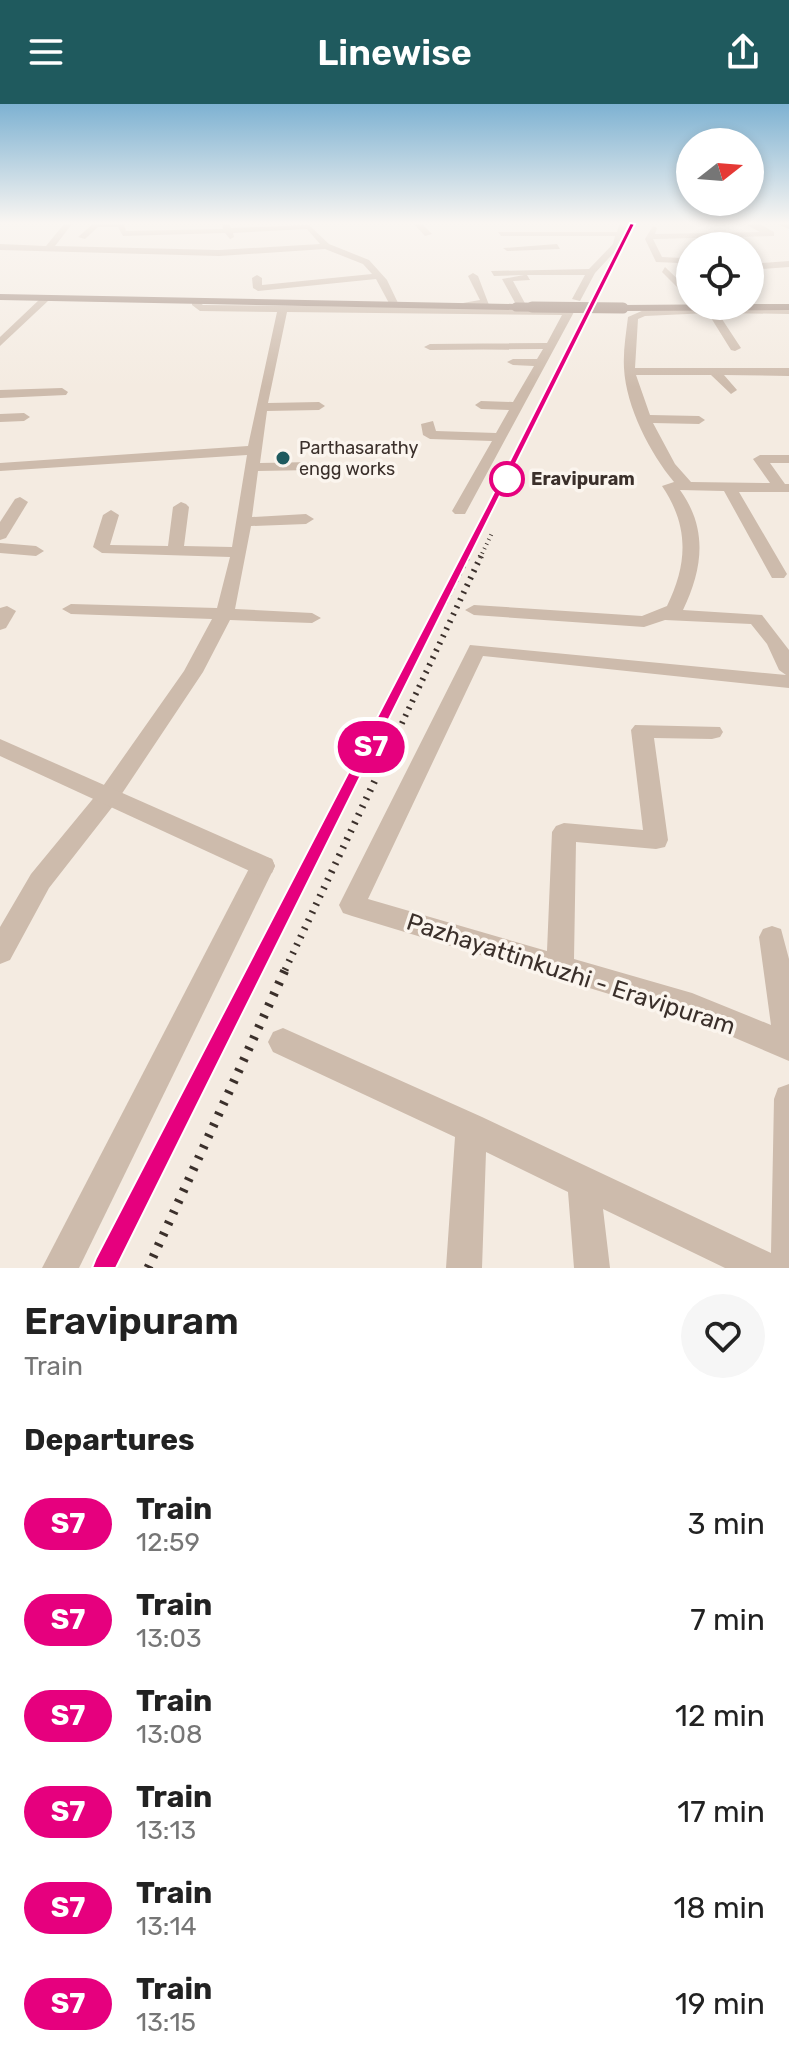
<!DOCTYPE html>
<html lang="en">
<head>
<meta charset="utf-8">
<style>
  :root { --surface:#fff; --page:#f6f6f6; --text:#222; --muted:#767676; --accent:#1f5a5e }
  body { margin:0; font-family:Rubik,sans-serif; background:var(--page); color:var(--text); height:100vh; display:flex; flex-direction:column; font-size:30px; white-space:nowrap }
  * { box-sizing:border-box; margin:0 }
  p { font-size:26px; color:var(--muted) }
  .icon { flex:none; width:44px; height:44px; fill:none; stroke:currentColor; stroke-width:2; stroke-linecap:round; stroke-linejoin:round }
  .map { position:relative; height:1164px; overflow:hidden }
  .drawer { display:flex; flex-direction:column; background:var(--surface); flex:1 }
  .drawer>* { flex:none }
  .badge { padding:0 16px; border-radius:26px; font-size:28px; line-height:52px }
  .needle { width:52px; rotate:73deg }
  .controls { position:absolute; left:676px; top:24px; display:grid; gap:16px }
  .controls a { display:grid; place-items:center; width:88px; height:88px; border-radius:50%; background:var(--surface); box-shadow:0 4px 12px #0003; font-size:40px }
  .map>.badge { position:absolute; translate:-50% -50%; box-shadow:0 0 0 4px #fff }
  h2 { padding:0 24px; font-size:30px; line-height:72px }
  .round { display:grid; place-items:center; flex:none; width:84px; height:84px; border-radius:42px; background:var(--page) }
  .overview { display:flex; align-items:center; justify-content:space-between; height:136px; padding:0 24px }
  h1 { font-size:38px; font-weight:600; line-height:60px }
  ul { padding:0; list-style:none }
  li { display:flex; align-items:center; gap:24px; height:96px; padding:0 24px }
  li div { flex:1 }
  li b { display:block; font-size:30px }
  li em { font-style:normal }
  li .badge { min-width:88px; font-weight:700; text-align:center }
  header { display:flex; justify-content:space-between; align-items:center; height:104px; padding:0 24px; background:var(--accent); color:#fff; font-size:36px; font-weight:600 }
  .map>svg:first-child { display:block }
  .lines { fill:none; stroke-linecap:round; stroke-linejoin:round }
  .minor { fill:#cdbbac; fill-rule:evenodd }
  .tertiary { fill:#cdbbac; fill-rule:evenodd }
  .secondary { fill:#a18a7d; fill-rule:evenodd }
  .rail-far4 { stroke:#3b302b; stroke-width:3; stroke-dasharray:1 3; stroke-linecap:butt }
  .rail-far3 { stroke:#3b302b; stroke-width:4; stroke-dasharray:1 4; stroke-linecap:butt }
  .rail-far2 { stroke:#3b302b; stroke-width:6; stroke-dasharray:2 6; stroke-linecap:butt }
  .rail-far1 { stroke:#3b302b; stroke-width:7; stroke-dasharray:2 7; stroke-linecap:butt }
  .rail { stroke:#3b302b; stroke-width:9; stroke-dasharray:3 9; stroke-linecap:butt }
  .secondary-bridge-far1 { stroke:#a18a7d; stroke-width:9 }
  .secondary-bridge { stroke:#a18a7d; stroke-width:11 }
  .line { fill:#e6007e; stroke:#fff; stroke-width:2 }
  .poi-dot { fill:#1f5a5e; stroke:#fbf5ee; stroke-width:3 }
  .stop-dot { fill:#fff; stroke:#e6007e; stroke-width:4 }
  .labels { text-anchor:middle; dominant-baseline:central; stroke-width:7; stroke-linejoin:round; paint-order:stroke }
  .far-poi-label { font-size:18px; fill:#3b302b; stroke:#fbf5ee; text-anchor:start }
  .far-stop-label { font-size:18px; font-weight:bold; fill:#3b302b; stroke:#fbf5ee; text-anchor:start }
  .near-street-label { font-size:24px; fill:#3b302b; stroke:#fbf5ee }
</style>
</head>
<body>
<header><svg class="icon" aria-label="menu" viewBox="0 0 24 24"><path d="M4 6h16M4 12h16M4 18h16"/></svg>Linewise<svg class="icon" aria-label="share" viewBox="0 0 24 24"><path d="M12 15V3M7 8l5-5 5 5M5 13v7h14v-7"/></svg></header>
<div class="map">
<svg width="789" height="1164" viewBox="0 0 789 1164">
  <rect width="100%" height="100%" fill="#f4ebe1"/>
  <g class="lines">
    <g class="minor">
      <path d="M64 120H72L55 142 219 146 320 140 307 125 233 129 234 133 230 135 225 129 123 132 118 123H98L85 135 78 133 93 120H124L126 127 223 125 222 120H230L231 124 309 121 329 140 369 156 387 176 398 199 390 201 376 175 258 187 253 184 252 174 257 171 262 174V181L372 170 363 160 325 145 219 152 0 146V140L46 142Z"/>
      <path d="M414 120H422L432 130 425 132Z"/>
      <path d="M760 120 774 128V132L653 135 662 153 682 154 679 159 656 158 645 135 653 122 657 124 655 130 760 128 747 121Z"/>
      <path d="M777 120H789V125Z"/>
      <path d="M619 121 626 123 621 141 595 169 580 197 572 195 585 171H527L530 176 513 177 528 205H569L574 208 465 410H455L452 407 492 337 430 335 423 331 421 320 433 317 436 327 496 329 509 306 481 305 475 301 481 297 513 298 534 262 513 261 507 258 513 255H537L543 245 430 246 424 243 430 240 547 239 562 211 287 208 268 299 319 298 325 302 319 306 267 307 260 359 312 358 319 362 312 366 258 367 252 413 306 410 314 415 306 420 251 422 235 505 312 509 321 514 312 519 230 516 203 568 117 697 49 784 10 856 0 860V823L31 770 101 685 184 567 212 515 71 510 62 505 71 500 217 504 230 453 102 449 93 443 103 411 111 406 119 411 110 441 168 442 173 403 181 398 186 400 189 403 184 442 232 443 247 351 0 367V359L248 342 277 208 200 207 192 201V197H198L203 201 518 204 502 175 524 171 494 172 491 167 589 165 613 140 615 132H501L498 128H617Z"/>
      <path d="M557 140 560 145 507 147 503 144Z"/>
      <path d="M789 157V163L750 166V160Z"/>
      <path d="M665 163 690 187V196L662 168Z"/>
      <path d="M473 169 478 172 489 201 468 202 463 199 480 196 468 172Z"/>
      <path d="M707 202 789 204V210L718 209 741 244 735 247 731 246 708 209 645 212 638 215 635 264H789V272L724 271 737 286 731 290 711 271H636L650 311 699 312 705 316 699 320 653 319 675 360 691 378 770 379 753 355 760 351H789V359H770L785 380H789V388H739L787 470 784 474H772L724 387 680 386C708 425 703 464 683 506L762 511 789 546V584L483 552 368 795 547 847 552 728 556 722 564 719 643 726 631 626 635 621 720 623 723 628 720 633 712 635 654 634 668 736 665 743 656 745 576 738 574 855 692 889 771 921 759 833 763 825 772 822 781 825 789 855V957L688 914 352 812 343 809 339 801 470 541 786 571 779 566 767 540 751 520 665 516 644 523 474 511 465 506 474 501 642 512 667 502C688 459 689 422 662 382L674 378C650 349 626 303 624 264 623 247 626 230 628 213L644 206Z"/>
      <path d="M62 284 68 288 66 291 0 294V286Z"/>
      <path d="M0 310 24 309 30 313 24 317 0 318Z"/>
      <path d="M20 393 28 398 6 434 0 436V418L15 395Z"/>
      <path d="M0 439 36 442 44 447 36 452 0 449Z"/>
      <path d="M7 502 16 507 6 524 0 526V504Z"/>
      <path d="M263 752 272 755 275 762 79 1164H42L254 755Z"/>
      <path d="M283 924 482 1013 771 1149 774 995 778 984 789 980V1164H725L603 1105 610 1164H574L568 1088 486 1048 482 1164H446L455 1033 273 948 268 938 273 928Z"/>
    </g>
    <g class="tertiary">
      <path d="M41 194 49 196 0 242V233Z"/>
      <path d="M0 635 272 755 275 762 272 769 263 772 254 769 0 652Z"/>
    </g>
    <g class="secondary">
      <path d="M0 190 516 200 521 203 516 206 0 196Z"/>
      <path d="M750 200H789V206L623 207 618 204 623 201Z"/>
    </g>
    <path class="rail-far4" d="M537 314 632 120"/>
    <g class="rail-far3">
      <path d="M467 454 538 312"/>
      <path d="M480 454 492 429"/>
    </g>
    <g class="rail-far2">
      <path d="M375 634 468 452"/>
      <path d="M395 634 481 452"/>
    </g>
    <g class="rail-far1">
      <path d="M258 866 377 632"/>
      <path d="M285 866 396 632"/>
    </g>
    <g class="rail">
      <path d="M106 1164 259 864"/>
      <path d="M148 1164 286 864"/>
    </g>
    <path class="secondary-bridge-far1" d="M516 203 623 204"/>
    <path class="secondary-bridge" d="M532 203 623 204"/>
  </g>
  <linearGradient id="sky" x2="0" y2="1"><stop stop-color="#7eb2d2"/><stop offset="0.42" stop-color="#faf6f2"/><stop offset="1" stop-color="#faf6f2" stop-opacity="0"/></linearGradient>
  <rect width="789" height="283" fill="url(#sky)"/>
  <path class="line" d="M630 119 635 120 116 1164H92L96 1154 487 402Z"/>
  <circle class="poi-dot" cx="283" cy="354" r="8"/>
  <circle class="stop-dot" cx="507" cy="375" r="16"/>
  <g class="labels">
    <g class="far-poi-label">
      <text x="299" y="344">Parthasarathy<tspan x="299" dy="21">engg works</tspan></text>
    </g>
    <g class="far-stop-label">
      <text x="531" y="375">Eravipuram</text>
    </g>
    <g class="near-street-label">
      <text transform="translate(571 870) rotate(18)">Pazhayattinkuzhi - Eravipuram</text>
    </g>
  </g>
</svg>
<div class="controls">
<a><svg class="needle" viewBox="-14 -14 28 28"><path d="M0-13l5 13h-10z" fill="#e53935"/><path d="M0 13l5-13h-10z" fill="#767676"/></svg></a>
<a><svg class="icon" aria-label="locate" viewBox="0 0 24 24"><circle cx="12" cy="12" r="6"/><path d="M12 2v4M12 18v4M2 12h4M18 12h4"/></svg></a>
</div>
<b class="badge" style="left:371px;top:643px;background:#e6007e;color:#fff">S7</b>
</div>
<section class="drawer">
<div class="overview"><div><h1>Eravipuram</h1><p>Train</p></div><a class="round"><svg class="icon" aria-label="heart" viewBox="0 0 24 24"><path d="M12 20l-8-8c-3-5 5-10 8-4 3-6 11-1 8 4z"/></svg></a></div>
<h2>Departures</h2>
<ul>
<li><span class="badge" style="background:#e6007e;color:#fff">S7</span><div><b>Train</b><p>12:59</p></div><em>3 min</em></li>
<li><span class="badge" style="background:#e6007e;color:#fff">S7</span><div><b>Train</b><p>13:03</p></div><em>7 min</em></li>
<li><span class="badge" style="background:#e6007e;color:#fff">S7</span><div><b>Train</b><p>13:08</p></div><em>12 min</em></li>
<li><span class="badge" style="background:#e6007e;color:#fff">S7</span><div><b>Train</b><p>13:13</p></div><em>17 min</em></li>
<li><span class="badge" style="background:#e6007e;color:#fff">S7</span><div><b>Train</b><p>13:14</p></div><em>18 min</em></li>
<li><span class="badge" style="background:#e6007e;color:#fff">S7</span><div><b>Train</b><p>13:15</p></div><em>19 min</em></li>
</ul>
</section>
</body>
</html>
